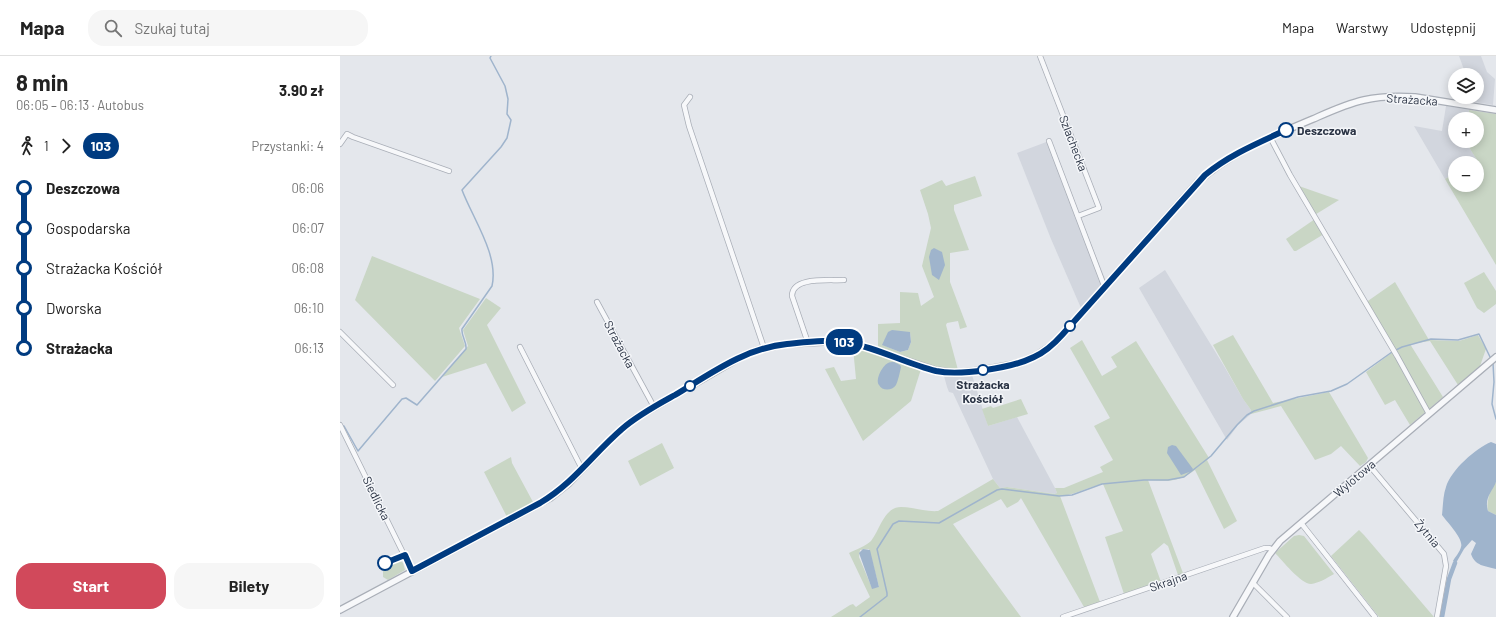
<!DOCTYPE html>
<html lang="pl">
<head>
<meta charset="utf-8">
<style>
  :root { --surface:#fff; --page:#f6f6f6; --text:#222; --muted:#767676; --line:#e0e0e0; --accent:#d1495b }
  body { margin:0; font-family:Barlow,sans-serif; background:var(--page); color:var(--text); height:100vh; display:flex; flex-direction:column; font-size:15px; white-space:nowrap }
  * { box-sizing:border-box; margin:0 }
  p { font-size:13px; color:var(--muted) }
  .icon { flex:none; width:22px; height:22px; fill:none; stroke:currentColor; stroke-width:2; stroke-linecap:round; stroke-linejoin:round }
  .map { position:relative; flex:1; overflow:hidden }
  .side { display:flex; flex-direction:column; background:var(--surface); width:340px }
  .side>* { flex:none }
  .badge { padding:0 8px; border-radius:13px; font-size:14px; line-height:26px }
  .buttons { position:absolute; left:1108px; top:12px; display:grid; gap:8px }
  .buttons a { display:grid; place-items:center; width:36px; height:36px; border-radius:50%; background:var(--surface); box-shadow:0 2px 10px #0003; font-size:20px }
  .map>.badge { position:absolute; translate:-50% -50%; box-shadow:0 0 0 2px #fff }
  .legs { display:flex; align-items:center; gap:6px; height:44px; padding:0 16px; font-size:13px }
  .legs p { margin-inline-start:auto }
  .overview { display:flex; align-items:center; justify-content:space-between; height:68px; padding:0 16px }
  h1 { font-size:22px; font-weight:700; line-height:30px }
  .button { display:flex; gap:8px; margin-top:auto; padding:8px 16px }
  .button a { flex:1; height:46px; border-radius:16px; background:var(--accent); color:#fff; font-size:16px; font-weight:700; line-height:46px; text-align:center }
  .button a+a { background:var(--page); color:var(--text) }
  ul { padding:0 16px; list-style:none }
  li { display:flex; align-items:center; gap:14px; height:40px; font-size:15px }
  li i { display:grid; place-items:center; width:6px; height:100%; margin:0 5px; background:currentColor }
  li i::after { content:''; width:10px; height:10px; margin:-5px; border:3px solid; border-radius:50%; background:var(--surface) }
  li p { margin-inline-start:auto }
  li:first-child i { background:linear-gradient(#0000 50%,currentColor 0) }
  li:last-child i { background:linear-gradient(currentColor 50%,#0000 0) }
  header { display:flex; align-items:center; gap:24px; box-sizing:border-box; height:56px; padding:0 20px; background:var(--surface); border-bottom:1px solid var(--line) }
  header strong { font-size:19px }
  nav { display:flex; gap:22px; margin-inline-start:auto; font-size:14px }
  .search { width:280px; height:36px; background:var(--page); display:flex; align-items:center; gap:10px; box-sizing:border-box; padding:0 14px; border-radius:16px; color:var(--muted); font-size:15px }
  main { display:flex; flex:1; min-height:0 }
  .map>svg:first-child { display:block }
  .built { fill:#d2d6de }
  .green { fill:#c9d6c5; fill-rule:evenodd }
  .water { fill:#9fb4cc }
  .lines { fill:none; stroke-linecap:round; stroke-linejoin:round }
  .stream { stroke:#9fb4cc; stroke-width:1.5 }
  .canal { stroke:#9fb4cc; stroke-width:4.5 }
  .minor-casing { stroke:#a9aeb7; stroke-width:6 }
  .tertiary-casing { stroke:#a9aeb7; stroke-width:8 }
  .minor { stroke:#f7f8fa; stroke-width:4.5 }
  .tertiary { stroke:#f7f8fa; stroke-width:5.5 }
  .line-1-casing { stroke:#fff; stroke-width:9 }
  .line-1 { stroke:#003b80; stroke-width:6 }
  .stop-1-dot { fill:#fff; stroke:#003b80; stroke-width:2 }
  .labels { text-anchor:middle; dominant-baseline:central; stroke-width:3; stroke-linejoin:round; paint-order:stroke }
  .street-label { font-size:12px; fill:#2b3445; stroke:#f4f6f9 }
  .stop-label { font-size:12px; font-weight:bold; fill:#2b3445; stroke:#f4f6f9; text-anchor:start }
</style>
</head>
<body>
<header>
<strong>Mapa</strong>
<div class="search"><svg class="icon" aria-label="search" viewBox="0 0 24 24"><circle cx="10" cy="10" r="6"/><path d="M15 15l6 6"/></svg>Szukaj tutaj</div>
<nav><a>Mapa</a><a>Warstwy</a><a>Udostępnij</a></nav>
</header>
<main>
<section class="side">
<div class="overview"><div><h1>8 min</h1><p>06:05 – 06:13 · Autobus</p></div><b>3.90 zł</b></div>
<div class="legs"><svg class="icon" aria-label="walk" viewBox="0 0 24 24"><circle cx="13" cy="4" r="2"/><path d="M13 8l-2 6 4 7M11 14l-3 7M7 12l3-4h3l4 4"/></svg>1<svg class="icon" aria-label="forward" viewBox="0 0 24 24"><path d="M9 5l7 7-7 7"/></svg><b class="badge" style="background:#003b80;color:#fff">103</b><p>Przystanki: 4</p></div>
<ul>
<li><i style="color:#003b80"></i><b>Deszczowa</b><p>06:06</p></li>
<li><i style="color:#003b80"></i><span>Gospodarska</span><p>06:07</p></li>
<li><i style="color:#003b80"></i><span>Strażacka Kościół</span><p>06:08</p></li>
<li><i style="color:#003b80"></i><span>Dworska</span><p>06:10</p></li>
<li><i style="color:#003b80"></i><b>Strażacka</b><p>06:13</p></li>
</ul>
<div class="button"><a>Start</a><a>Bilety</a></div>
</section>
<div class="map">
<svg width="1156" height="561" viewBox="0 0 1156 561">
  <rect width="100%" height="100%" fill="#e4e7ec"/>
  <g class="built">
    <path d="M1119 0H1141L1147 16 1155 23 1153 49 1129 45V41H1137V19H1126Z"/>
    <path d="M1106 50 1129 54 1128 63H1115V85H1125L1137 104 1132 107H1115V117L1105 123 1074 70 1102 75Z"/>
    <path d="M709 85 766 225 741 252 711 183 677 97Z"/>
    <path d="M825 214 884 310 903 343 911 354V358L898 369 887 384 799 232Z"/>
    <path d="M632 319 648 370 677 361 715 432 717 437 716 438 667 431 660 432 653 423 613 337 609 336 607 331 604 320Z"/>
  </g>
  <g class="green">
    <path d="M1129 54 1156 58V209L1105 123 1115 117V129H1137V107H1132L1137 104 1125 85H1137V63H1128Z"/>
    <path d="M635 120 642 140 614 149V154L629 194 610 197V226L627 271 620 273 618 265 607 267 606 269 618 314 603 313 538 292V268L560 267V236L578 237 581 250 594 241 582 210 591 172 588 158 580 134 602 124 606 130ZM570 276 571 286 568 294 560 296 543 289Z"/>
    <path d="M956 129 999 144 973 160Z"/>
    <path d="M975 163 984 178 956 195H954L946 183Z"/>
    <path d="M32 200 140 243 119 272 125 290 95 325 15 244Z"/>
    <path d="M1144 216 1156 235V248L1144 257 1137 252 1124 227Z"/>
    <path d="M1055 226 1089 284 1119 285 1138 279 1146 293 1140 310 1118 329 1090 285 1070 288 1103 341 1070 369 1055 344 1045 349 1026 316 1054 295 1025 247Z"/>
    <path d="M146 242 161 252 147 269 186 347 172 356 146 307 102 321 128 290 123 274Z"/>
    <path d="M893 279 933 347 989 336 1028 402 1026 406 1020 410 1001 390 991 398 975 404 941 350 911 358V354L903 343 873 289Z"/>
    <path d="M742 284 762 320 777 311 771 301 796 285 869 402 867 404 897 465 884 473 855 414C837 427 829 425 808 424L843 517 838 519 828 490 824 487 811 498 821 526 784 538 765 481 783 475 763 428C748 431 735 439 720 440L760 546 744 551 681 442 678 446 667 452 661 443 613 468 681 561H491L510 549 513 548 516 551 530 541 509 497C515 494 526 490 531 485 540 474 544 451 561 451 573 451 585 456 598 455L653 423 660 432 667 431 715 438 717 437 715 432H724L763 416 760 411 773 404 754 370 770 362 730 292ZM529 493 539 531 532 532 519 501 520 494Z"/>
    <path d="M514 291 581 313 571 345 523 385 485 313 494 311 501 325 516 323 513 292Z"/>
    <path d="M681 343 688 358 648 370 642 353 651 350 653 352Z"/>
    <path d="M322 387 334 412 300 430 288 405Z"/>
    <path d="M171 401 172 407 193 446 167 461 144 416Z"/>
    <path d="M1156 426V459L1148 455C1146 446 1150 433 1156 426Z"/>
    <path d="M1019 474 1024 479 1094 561H1039L991 500Z"/>
    <path d="M959 479 964 480 994 518C987 522 979 527 971 528 961 528 942 504 935 497L954 480Z"/>
    <path d="M57 504H60L63 507 65 514 48 524 43 521V512L47 509Z"/>
  </g>
  <g class="water">
    <path d="M594 192 602 196 605 209 599 224 592 219 589 201 591 194Z"/>
    <path d="M552 274 570 276 571 286 568 294 560 296 542 289 548 276Z"/>
    <path d="M554 306 560 309 561 311C560 316 558 325 556 329 552 335 542 335 539 329 535 324 542 310 548 307 549 306 552 306 554 306Z"/>
    <path d="M1151 386 1156 388C1156 395 1156 421 1156 426 1152 436 1144 442 1148 455L1156 459V513C1145 510 1135 510 1131 498L1136 487 1132 484 1124 493 1116 507 1113 505C1115 501 1120 496 1121 491 1124 483 1107 466 1102 459 1103 450 1103 439 1106 431 1111 414 1136 392 1151 386Z"/>
    <path d="M832 389 836 390 853 413 852 415 841 419 827 397 828 391Z"/>
    <path d="M523 493 530 494 539 531 532 533 519 497Z"/>
  </g>
  <g class="lines">
    <g class="stream">
      <path d="M1056 294 1062 291 1091 283 1118 284 1139 278 1151 303"/>
      <path d="M1153 307 1154 326 1152 348 1156 363"/>
      <path d="M2 371 4 370 18 395 62 343 66 342 77 349 126 293C127 286 121 280 122 273L152 230C159 199 133 163 122 134L161 91 167 82 171 64 167 58 168 43 165 30 150 2 151 0"/>
      <path d="M520 561 547 540V537L537 493 553 468 559 465 599 467 657 434 662 433 719 440 732 439 762 428 804 424H828L844 421 871 400 897 369 907 359 914 355 958 341 991 335 1007 328 1052 296"/>
    </g>
    <path class="canal" d="M1102 561 1109 523 1115 507"/>
    <defs>
      <g id="minor">
        <path d="M700 0 759 152 738 160"/>
        <path d="M350 41 344 49 349 70 424 292"/>
        <path d="M930 81 950 119 1057 300 1089 358"/>
        <path d="M709 85 763 227 766 229"/>
        <path d="M0 88 7 78 13 81 109 115"/>
        <path d="M257 246 314 351"/>
        <path d="M0 276 53 329"/>
        <path d="M468 287 452 240C452 220 490 225 504 224"/>
        <path d="M180 291 240 409 243 412"/>
        <path d="M0 369 72 515"/>
        <path d="M1029 409 1104 498 1106 510 1097 561"/>
        <path d="M961 467 1035 561"/>
        <path d="M913 527 947 561"/>
        <path d="M723 561 925 492H929L933 494"/>
      </g>
      <g id="tertiary">
        <path d="M0 554 210 442 229 427 277 377 294 363 397 303 418 294 445 288 483 286H503L522 290 595 314 615 317 643 314 680 307 697 299 715 287 858 126C890 96 933 80 973 63 989 56 1006 48 1024 44 1041 40 1058 40 1075 41L1156 54"/>
        <path d="M893 561 929 499 940 485 1156 301"/>
      </g>
    </defs>
    <use href="#minor" class="minor-casing"/>
    <use href="#tertiary" class="tertiary-casing"/>
    <use href="#minor" class="minor"/>
    <use href="#tertiary" class="tertiary"/>
  </g>
  <g class="lines">
    <defs>
      <path id="line-1" d="M45 507 65 499 72 515 200 447C234 427 253 398 282 373 298 359 317 349 335 339 370 318 405 292 447 288 468 286 490 283 510 287 540 293 567 308 596 315 620 320 672 312 694 301 705 296 714 288 722 279L865 119C889 99 918 87 946 74"/>
    </defs>
    <use href="#line-1" class="line-1-casing"/>
    <use href="#line-1" class="line-1"/>
  </g>
  <g class="stop-1-dot">
    <circle cx="946" cy="74" r="7"/>
    <circle cx="730" cy="270" r="5"/>
    <circle cx="643" cy="314" r="5"/>
    <circle cx="350" cy="330" r="5"/>
    <circle cx="45" cy="507" r="7"/>
  </g>
  <g class="labels">
    <g class="street-label">
      <text transform="translate(1072 43) rotate(4)">Strażacka</text>
      <text transform="translate(734 87) rotate(69)">Szlachecka</text>
      <text transform="translate(280 288) rotate(62)">Strażacka</text>
      <text transform="translate(1014 422) rotate(-40)">Wylotowa</text>
      <text transform="translate(37 442) rotate(64)">Siedlicka</text>
      <text transform="translate(1088 477) rotate(50)">Żytnia</text>
      <text transform="translate(828 525) rotate(-19)">Skrajna</text>
    </g>
    <g class="stop-label">
      <text x="957" y="74">Deszczowa</text>
      <text x="643" y="328" text-anchor="middle">Strażacka<tspan x="643" dy="14">Kościół</tspan></text>
    </g>
  </g>
</svg>
<div class="buttons">
<a><svg class="icon" aria-label="layers" viewBox="0 0 24 24"><path d="M12 4l9 5-9 5-9-5zM3 14l9 5 9-5"/></svg></a>
<a>+</a>
<a>−</a>
</div>
<b class="badge" style="left:504px;top:286px;background:#003b80;color:#fff">103</b>
</div>
</main>
</body>
</html>
